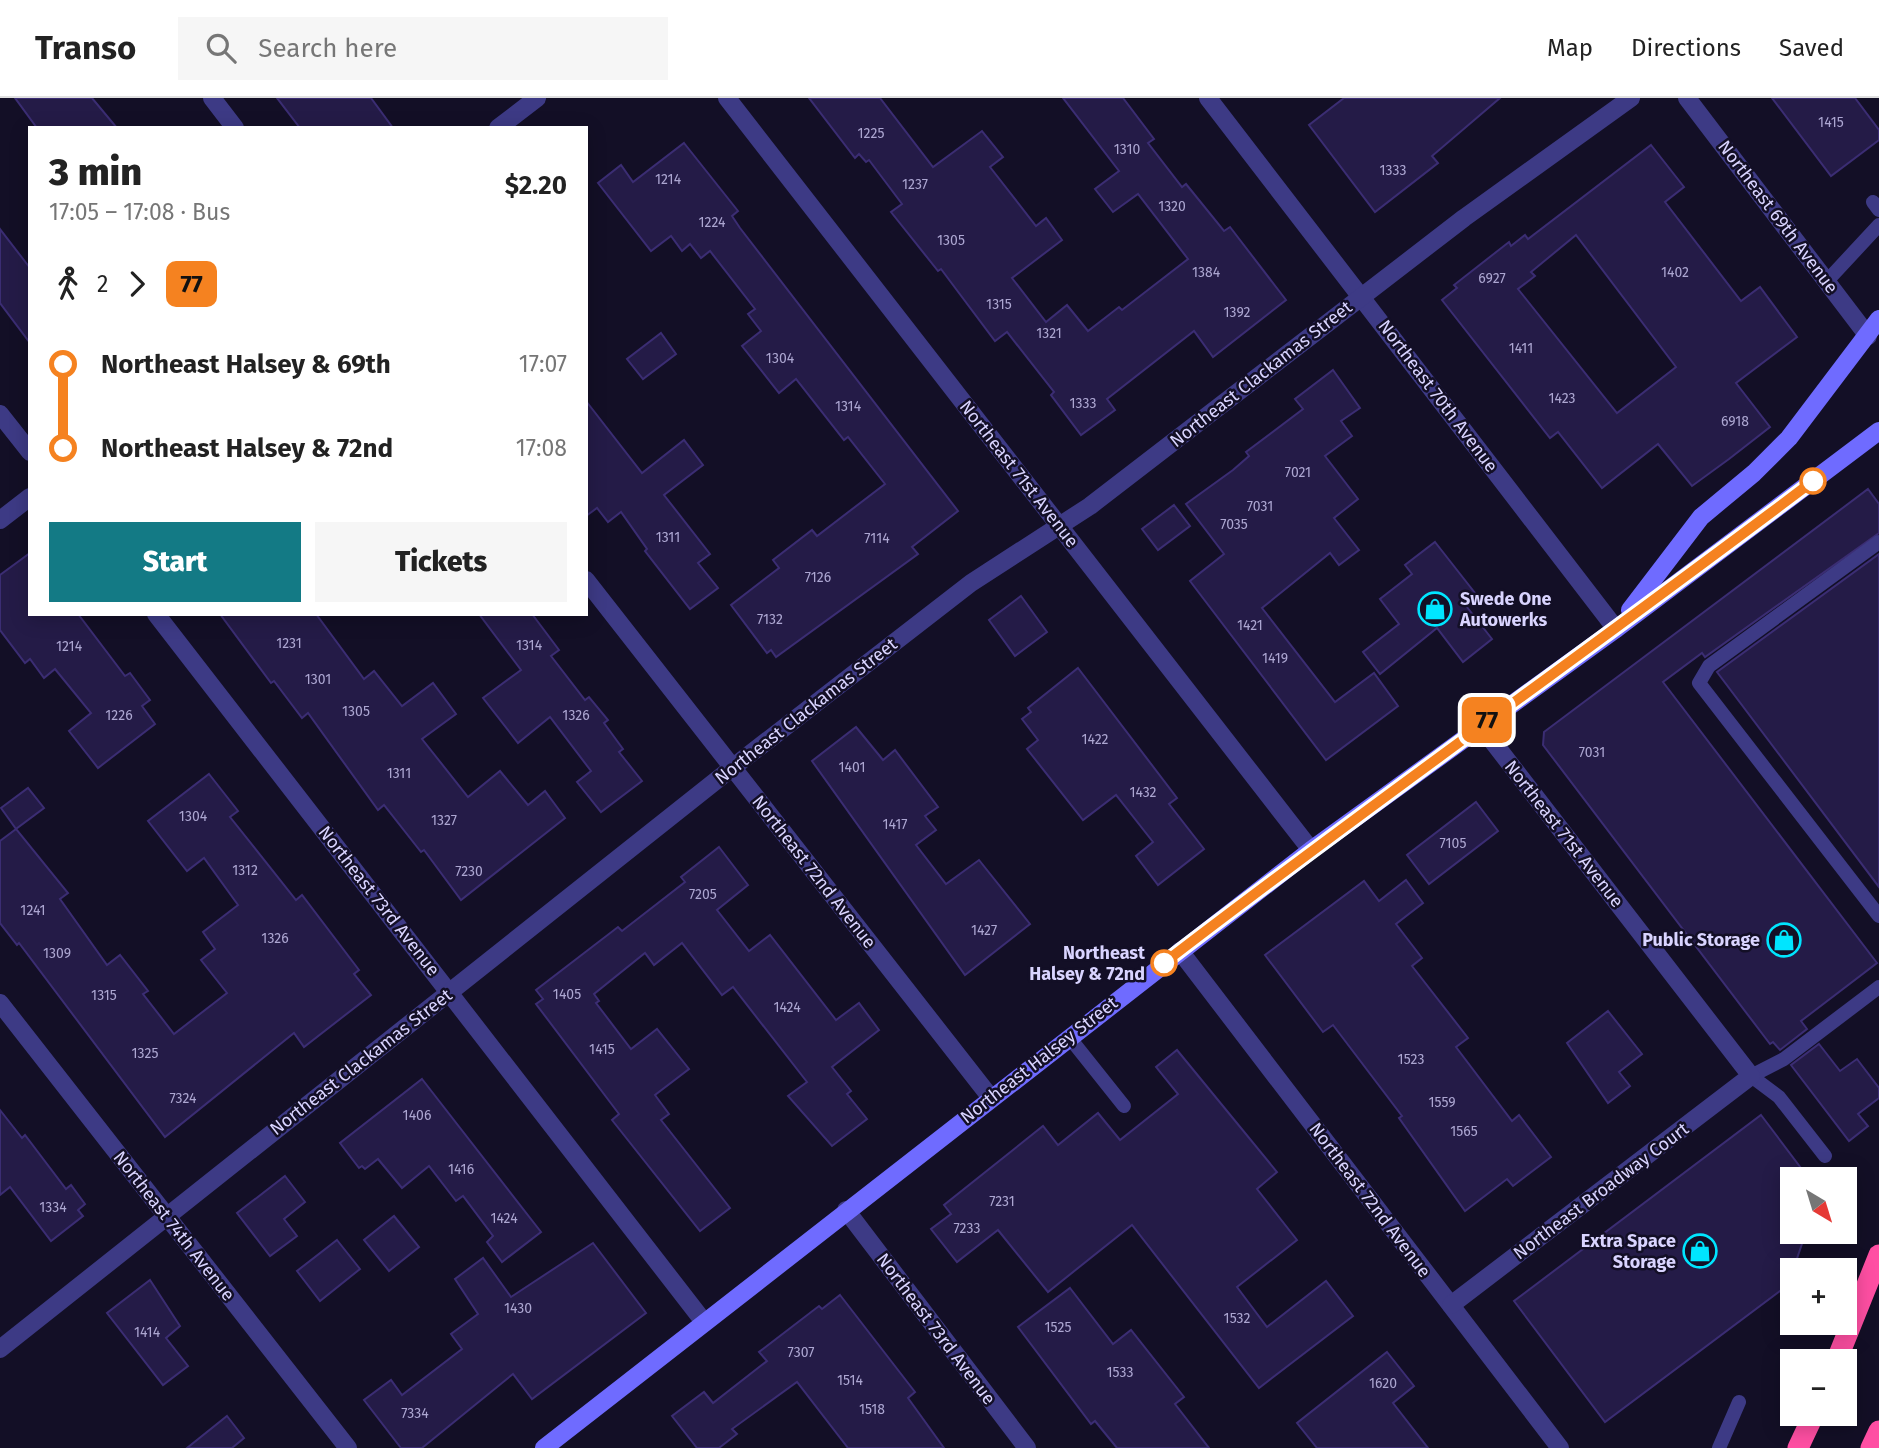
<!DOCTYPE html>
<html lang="en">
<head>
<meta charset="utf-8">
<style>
  :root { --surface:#fff; --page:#f6f6f6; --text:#222; --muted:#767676; --line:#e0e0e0; --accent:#137a85 }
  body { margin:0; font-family:"Fira Sans",sans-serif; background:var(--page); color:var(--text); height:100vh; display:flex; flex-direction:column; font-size:26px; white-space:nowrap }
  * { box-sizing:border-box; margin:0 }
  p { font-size:23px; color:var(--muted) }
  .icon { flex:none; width:38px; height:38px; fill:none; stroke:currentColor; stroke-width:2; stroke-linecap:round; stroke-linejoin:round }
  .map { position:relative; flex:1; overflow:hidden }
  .drawer { position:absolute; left:28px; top:28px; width:560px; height:490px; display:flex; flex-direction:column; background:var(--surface); border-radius:0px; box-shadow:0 4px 18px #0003 }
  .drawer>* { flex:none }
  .badge { padding:0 14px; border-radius:10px; font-size:24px; line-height:46px }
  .needle { width:46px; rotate:142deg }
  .fabs { position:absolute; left:1780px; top:1069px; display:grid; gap:14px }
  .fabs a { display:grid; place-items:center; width:77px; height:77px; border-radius:0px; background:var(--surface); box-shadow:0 4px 18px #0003; font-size:35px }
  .map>.badge { position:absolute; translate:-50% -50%; box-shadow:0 0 0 4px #fff }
  .legs { display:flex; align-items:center; gap:10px; height:77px; padding:0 21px; font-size:23px }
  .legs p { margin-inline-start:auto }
  .overview { display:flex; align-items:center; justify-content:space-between; height:119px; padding:0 21px }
  h1 { font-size:38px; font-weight:800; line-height:52px }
  .primary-button { display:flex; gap:14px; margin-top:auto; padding:14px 21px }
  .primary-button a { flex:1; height:80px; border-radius:0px; background:var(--accent); color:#fff; font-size:28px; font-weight:800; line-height:80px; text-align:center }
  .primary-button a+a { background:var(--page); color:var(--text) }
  ul { padding:0 21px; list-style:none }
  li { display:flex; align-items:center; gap:24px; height:84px; font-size:26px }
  li i { display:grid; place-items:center; width:10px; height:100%; margin:0 9px; background:currentColor }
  li i::after { content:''; width:18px; height:18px; margin:-9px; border:5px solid; border-radius:50%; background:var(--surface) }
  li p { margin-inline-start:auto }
  li:first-child i { background:linear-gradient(#0000 50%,currentColor 0) }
  li:last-child i { background:linear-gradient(currentColor 50%,#0000 0) }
  header { display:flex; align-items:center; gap:42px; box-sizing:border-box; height:98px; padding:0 35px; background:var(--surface); border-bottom:2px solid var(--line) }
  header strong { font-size:33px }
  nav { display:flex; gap:38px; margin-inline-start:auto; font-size:24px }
  .search { width:490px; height:63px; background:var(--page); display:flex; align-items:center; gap:18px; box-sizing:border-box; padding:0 24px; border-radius:0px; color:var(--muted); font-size:26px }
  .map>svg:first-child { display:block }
  .building { fill:#241b47; stroke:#3b2d73; stroke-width:2; fill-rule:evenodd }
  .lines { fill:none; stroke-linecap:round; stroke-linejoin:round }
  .lane { stroke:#3d3a85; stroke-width:14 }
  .street { stroke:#3d3a85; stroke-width:18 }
  .secondary { stroke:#6f6bff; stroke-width:18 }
  .highway { stroke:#ff4fa3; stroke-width:21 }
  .line-1-casing { stroke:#fff; stroke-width:16 }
  .line-1 { stroke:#f58220; stroke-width:10 }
  .stop-1-dot { fill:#fff; stroke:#f58220; stroke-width:3.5 }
  .labels { text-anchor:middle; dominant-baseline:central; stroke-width:5; stroke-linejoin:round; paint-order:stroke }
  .number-label { font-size:14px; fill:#aca6d1 }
  .street-label { font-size:18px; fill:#d9d4ff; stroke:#130f26 }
  .poi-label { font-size:18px; font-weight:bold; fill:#d9d4ff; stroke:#130f26; text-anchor:end }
  .stop-label { font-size:18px; font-weight:bold; fill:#d9d4ff; stroke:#130f26; text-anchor:end }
</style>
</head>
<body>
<header>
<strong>Transo</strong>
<div class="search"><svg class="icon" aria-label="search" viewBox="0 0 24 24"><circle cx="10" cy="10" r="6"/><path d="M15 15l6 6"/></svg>Search here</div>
<nav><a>Map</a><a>Directions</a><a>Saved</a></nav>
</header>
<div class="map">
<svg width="1879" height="1350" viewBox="0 0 1879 1350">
  <rect width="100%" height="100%" fill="#130f26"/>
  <g class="building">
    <path d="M15 0H92L117 30H37Z"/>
    <path d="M277 0H371L393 30H300Z"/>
    <path d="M809 0H880L933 69 982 33 1003 59 990 69 1036 128 1046 120 1062 142 1012 180 1046 224 1067 207 1088 233 1119 209 1122 212 1188 161 1138 96 1113 114 1095 91 1119 73 1063 0H1123L1154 41 1148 45 1182 89 1186 86 1224 133 1230 129 1286 202 1213 259 1194 233 1107 301 1115 312 1081 337 1051 297 1054 294 1007 234 995 243 941 171 938 173 891 114 902 106 869 62 866 64 859 56 855 60Z"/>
    <path d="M1344 0H1500L1432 58 1438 65 1375 114 1309 27Z"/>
    <path d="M1772 0H1855L1879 32V42L1831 78Z"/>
    <path d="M684 45 738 113 732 118 740 130 958 413 912 449 918 456 776 559 771 552 767 555 731 507 779 470 773 462 812 432 817 438 885 386 848 339 844 342 796 281 779 295 742 248 761 233 748 216 755 211 710 153 701 160 690 146 682 153 671 138 651 153 598 85 621 67 633 84Z"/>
    <path d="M1651 47 1684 89 1665 104 1741 203 1760 189 1797 239 1736 285 1770 329 1729 361 1692 388 1658 346 1602 390 1558 334 1550 340 1442 202 1457 190 1454 187 1509 144 1511 148 1525 137 1528 141ZM1576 137 1676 269 1617 315 1518 191 1535 178 1531 174Z"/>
    <path d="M0 131 30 170V245L0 205Z"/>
    <path d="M661 235 676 256 643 281 627 261Z"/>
    <path d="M1333 272 1360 310 1341 323 1352 338 1325 358 1358 401 1334 420 1359 452 1339 467 1330 455 1262 510 1335 604 1374 575 1398 608 1326 662 1190 483 1224 456 1186 406 1233 372 1249 358 1246 354 1303 311 1295 301Z"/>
    <path d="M586 303 642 375 684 342 703 367 664 397 710 456 698 465 718 490 690 511 645 453 647 451 621 414 608 424 597 410 586 418Z"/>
    <path d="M1868 391 1879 406V435L1705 559 1702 555 1663 584 1877 865 1801 923 1807 931 1780 952 1773 944 1770 946 1543 647 1544 634Z"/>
    <path d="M1174 407 1190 428 1158 452 1142 431Z"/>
    <path d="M1435 444 1475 495 1463 504 1492 541 1463 564 1437 530 1380 576 1363 554 1399 526 1380 501 1412 476 1405 467Z"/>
    <path d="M30 455V516H78L125 578 130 575 150 602 142 608 155 626 98 670 69 633 91 615 55 571 44 580 30 561 25 565 0 532V477Z"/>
    <path d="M1879 456V789L1717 574Z"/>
    <path d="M1021 498 1047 534 1015 558 989 522Z"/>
    <path d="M220 516H316L364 581 374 573 402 608 433 585 456 616 422 641 468 699 500 673 528 707 545 693 565 720 461 802 424 752 421 754 384 707 378 712 308 615 302 620 274 583 271 585Z"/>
    <path d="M479 516H532L559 552 551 558 585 602 589 599 608 622 604 625 623 651 619 654 642 683 601 714 577 684 591 673 550 619 518 645 483 600 521 572Z"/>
    <path d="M1078 570 1177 700 1169 706 1204 751 1158 787 1136 758 1153 744 1116 697 1083 722 1027 651 1038 642 1022 621 1031 614 1028 610Z"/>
    <path d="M856 629 883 662 895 652 938 709 925 718 936 732 916 747 946 786 979 762 1030 826 965 877 812 663Z"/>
    <path d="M209 676 238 713 230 719 296 802 302 797 359 872 354 876 371 897 304 949 294 935 165 1039 19 845 17 847 0 825V743L16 731 1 710 28 690 44 710 16 731 68 795 60 801 107 867 120 857 148 893 143 896 174 936 227 895 201 862 215 851 203 834 238 807 204 760 187 773 148 723Z"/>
    <path d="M1476 704 1498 733 1429 786 1407 757Z"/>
    <path d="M719 749 748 787 717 812 749 853 770 837 836 922 859 905 879 932 832 969 851 993 847 996 867 1021 832 1048 788 998 807 984 733 889 722 897 682 845 654 867 645 855 594 896 599 903 596 905 631 951 657 931 689 971 655 997 669 1016 661 1022 730 1110 700 1133 612 1022 619 1016 536 906 543 901 536 892 618 829 622 833 685 784 681 779Z"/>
    <path d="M1406 782 1423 805 1396 826 1422 860 1412 868 1468 940 1456 949 1512 1023 1519 1017 1551 1059 1513 1088 1507 1081 1465 1113 1399 1020 1402 1018 1333 927 1323 934 1265 857 1364 783 1379 803Z"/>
    <path d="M1608 913 1642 956 1619 974 1630 988 1608 1005 1567 945Z"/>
    <path d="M1819 946 1840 973 1857 961 1879 990V1000L1858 1016 1868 1028 1849 1043 1791 967Z"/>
    <path d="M1177 952 1277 1074 1257 1091 1297 1142 1237 1189 1267 1229 1326 1183 1353 1218 1259 1290 1132 1127 1048 1194 998 1132 957 1164 931 1131 951 1116 944 1107 1043 1028 1058 1047 1098 1015 1120 1042 1178 996 1156 969Z"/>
    <path d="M422 981 541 1134 502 1164 487 1144 493 1138 463 1098 456 1103 429 1068 402 1090 378 1061 365 1071 362 1068 359 1070 340 1045Z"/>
    <path d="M0 1012 22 1040 25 1037 66 1091 71 1087 85 1106 78 1112 83 1118 51 1143 10 1089 0 1097Z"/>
    <path d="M1761 1017 1810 1082H1792V1134H1806L1788 1187 1605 1324 1514 1203Z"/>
    <path d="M285 1078 305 1104 284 1121 297 1138 270 1158 237 1115Z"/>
    <path d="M394 1118 419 1149 389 1173 364 1142Z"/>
    <path d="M337 1142 360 1171 320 1203 297 1173Z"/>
    <path d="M593 1145 646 1215 532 1301 513 1276 422 1350H401L364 1302 391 1282 402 1297 462 1251 451 1236 478 1216 455 1181 483 1160 511 1199Z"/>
    <path d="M150 1182 180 1228 166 1240 188 1268 163 1287 107 1215Z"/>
    <path d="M1070 1190 1113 1246 1131 1232 1184 1299 1175 1306 1209 1350H1117L1095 1323 1091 1326 1018 1229Z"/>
    <path d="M840 1197 915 1294 908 1300 944 1350H848L797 1284 732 1331 737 1336 719 1350H697L672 1318 704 1294 713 1305 767 1263 759 1254 819 1208 822 1211Z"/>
    <path d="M1387 1254 1414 1288 1393 1305 1428 1350H1317L1297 1325Z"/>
    <path d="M227 1318 244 1340 232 1350H187Z"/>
  </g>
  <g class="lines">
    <g class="lane">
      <path d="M1873 104 1879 112"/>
      <path d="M1827 183 1879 127"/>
      <path d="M1879 444 1709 568 1699 585 1879 818"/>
      <path d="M1069 939 1124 1008"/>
      <path d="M1825 1058 1779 999 1751 978 1784 961 1879 889"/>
      <path d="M1719 1350 1739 1304"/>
    </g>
    <g class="street">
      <path d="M212 0 235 30"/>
      <path d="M727 0 1311 752"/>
      <path d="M1208 0 1616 531"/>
      <path d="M1687 0 1868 238"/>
      <path d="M498 30 537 0"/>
      <path d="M0 316 30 354"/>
      <path d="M0 422 30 399"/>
      <path d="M586 482 991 1000"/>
      <path d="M156 516 704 1224"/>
      <path d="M1180 853 1560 1350"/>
      <path d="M0 905 348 1350"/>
      <path d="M846 1112 1027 1350"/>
      <path d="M1451 1207 1751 978 1480 627"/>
      <path d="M0 1251 732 670 971 485 1090 408 1464 120 1631 0"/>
    </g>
    <g class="secondary">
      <path d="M1630 512 1701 419 1754 375 1789 340 1879 221"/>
      <path d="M544 1350 1311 752 1616 531 1879 333"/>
    </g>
    <g class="highway">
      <path d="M1836 1264 1879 1157"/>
      <path d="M1798 1350 1814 1316"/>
      <path d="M1871 1350 1879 1333"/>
    </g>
  </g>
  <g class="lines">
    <defs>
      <path id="line-1" d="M1164 865C1378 700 1598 546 1813 383"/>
    </defs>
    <use href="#line-1" class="line-1-casing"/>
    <use href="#line-1" class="line-1"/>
  </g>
  <defs>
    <symbol id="shop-ring" viewBox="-11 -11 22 22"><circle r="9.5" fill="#130f26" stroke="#00e5ff" stroke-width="1.5"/><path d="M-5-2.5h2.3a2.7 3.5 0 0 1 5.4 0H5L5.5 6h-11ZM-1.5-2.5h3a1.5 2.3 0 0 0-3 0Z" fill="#00e5ff"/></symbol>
  </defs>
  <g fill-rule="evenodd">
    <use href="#shop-ring" x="1416" y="492" width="38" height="38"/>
    <use href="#shop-ring" x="1765" y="823" width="38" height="38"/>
    <use href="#shop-ring" x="1681" y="1134" width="38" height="38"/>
  </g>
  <g class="stop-1-dot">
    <circle cx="1813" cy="383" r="12"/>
    <circle cx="1164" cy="865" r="12"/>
  </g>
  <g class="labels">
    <g class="number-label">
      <text x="1831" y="24">1415</text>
      <text x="871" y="35">1225</text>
      <text x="1127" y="51">1310</text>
      <text x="1393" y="72">1333</text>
      <text x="668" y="81">1214</text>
      <text x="915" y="86">1237</text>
      <text x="1172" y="108">1320</text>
      <text x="712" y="124">1224</text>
      <text x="951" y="142">1305</text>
      <text x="1206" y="174">1384</text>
      <text x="1675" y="174">1402</text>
      <text x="1492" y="180">6927</text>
      <text x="999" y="206">1315</text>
      <text x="1237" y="214">1392</text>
      <text x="1049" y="235">1321</text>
      <text x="1521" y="250">1411</text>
      <text x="780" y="260">1304</text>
      <text x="1562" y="300">1423</text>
      <text x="1083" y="305">1333</text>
      <text x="848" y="308">1314</text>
      <text x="1735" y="323">6918</text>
      <text x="1298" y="374">7021</text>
      <text x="1260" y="408">7031</text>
      <text x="1234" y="426">7035</text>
      <text x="668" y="439">1311</text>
      <text x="877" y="440">7114</text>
      <text x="818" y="479">7126</text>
      <text x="770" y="521">7132</text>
      <text x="1250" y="527">1421</text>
      <text x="289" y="545">1231</text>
      <text x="529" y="547">1314</text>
      <text x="69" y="548">1214</text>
      <text x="1275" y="560">1419</text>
      <text x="318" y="581">1301</text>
      <text x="356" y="613">1305</text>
      <text x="119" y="617">1226</text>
      <text x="576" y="617">1326</text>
      <text x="1095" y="641">1422</text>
      <text x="1592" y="654">7031</text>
      <text x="852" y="669">1401</text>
      <text x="399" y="675">1311</text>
      <text x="1143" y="694">1432</text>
      <text x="193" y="718">1304</text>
      <text x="444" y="722">1327</text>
      <text x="895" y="726">1417</text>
      <text x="1453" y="745">7105</text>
      <text x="245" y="772">1312</text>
      <text x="469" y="773">7230</text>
      <text x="703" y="796">7205</text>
      <text x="33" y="812">1241</text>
      <text x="984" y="832">1427</text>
      <text x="275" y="840">1326</text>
      <text x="57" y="855">1309</text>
      <text x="567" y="896">1405</text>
      <text x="104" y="897">1315</text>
      <text x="787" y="909">1424</text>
      <text x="602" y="951">1415</text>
      <text x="145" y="955">1325</text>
      <text x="1411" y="961">1523</text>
      <text x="183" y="1000">7324</text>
      <text x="1442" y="1004">1559</text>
      <text x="417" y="1017">1406</text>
      <text x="1464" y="1033">1565</text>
      <text x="461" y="1071">1416</text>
      <text x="1002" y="1103">7231</text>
      <text x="53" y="1109">1334</text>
      <text x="504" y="1120">1424</text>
      <text x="967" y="1130">7233</text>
      <text x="518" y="1210">1430</text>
      <text x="1237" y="1220">1532</text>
      <text x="1058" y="1229">1525</text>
      <text x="147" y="1234">1414</text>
      <text x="801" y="1254">7307</text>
      <text x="1120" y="1274">1533</text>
      <text x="850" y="1282">1514</text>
      <text x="1383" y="1285">1620</text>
      <text x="872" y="1311">1518</text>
      <text x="415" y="1315">7334</text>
    </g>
    <g class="street-label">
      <text transform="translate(1778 119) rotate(53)">Northeast 69th Avenue</text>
      <text transform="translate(1261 276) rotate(-38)">Northeast Clackamas Street</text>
      <text transform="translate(1438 298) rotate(53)">Northeast 70th Avenue</text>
      <text transform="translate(1019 376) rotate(52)">Northeast 71st Avenue</text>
      <text transform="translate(806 613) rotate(-38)">Northeast Clackamas Street</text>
      <text transform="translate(1564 736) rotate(52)">Northeast 71st Avenue</text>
      <text transform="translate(814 774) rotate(52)">Northeast 72nd Avenue</text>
      <text transform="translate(379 803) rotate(52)">Northeast 73rd Avenue</text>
      <text transform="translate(1039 962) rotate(-38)">Northeast Halsey Street</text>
      <text transform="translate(361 964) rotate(-38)">Northeast Clackamas Street</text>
      <text transform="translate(1601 1093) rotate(-37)">Northeast Broadway Court</text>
      <text transform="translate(1370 1102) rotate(53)">Northeast 72nd Avenue</text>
      <text transform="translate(174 1128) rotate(52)">Northeast 74th Avenue</text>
      <text transform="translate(936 1231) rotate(53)">Northeast 73rd Avenue</text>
    </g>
    <g class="poi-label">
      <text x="1460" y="501" text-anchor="start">Swede One<tspan x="1460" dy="21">Autowerks</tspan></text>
      <text x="1760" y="842">Public Storage</text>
      <text x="1676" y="1143">Extra Space<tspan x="1676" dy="21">Storage</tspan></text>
    </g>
    <g class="stop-label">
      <text x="1145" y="855">Northeast<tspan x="1145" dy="21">Halsey &amp; 72nd</tspan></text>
    </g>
  </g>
</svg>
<div class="fabs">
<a><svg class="needle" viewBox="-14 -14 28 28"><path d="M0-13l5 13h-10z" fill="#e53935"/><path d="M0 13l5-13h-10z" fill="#767676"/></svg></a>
<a>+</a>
<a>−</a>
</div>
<b class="badge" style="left:1487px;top:622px;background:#f58220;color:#111">77</b>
<section class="drawer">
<div class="overview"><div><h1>3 min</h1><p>17:05 – 17:08 · Bus</p></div><b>$2.20</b></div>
<div class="legs"><svg class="icon" aria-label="walk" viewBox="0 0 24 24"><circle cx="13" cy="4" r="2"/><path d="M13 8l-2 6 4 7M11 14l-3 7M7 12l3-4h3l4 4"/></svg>2<svg class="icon" aria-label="forward" viewBox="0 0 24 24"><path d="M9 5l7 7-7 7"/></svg><b class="badge" style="background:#f58220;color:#111">77</b></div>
<ul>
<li><i style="color:#f58220"></i><b>Northeast Halsey &amp; 69th</b><p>17:07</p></li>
<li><i style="color:#f58220"></i><b>Northeast Halsey &amp; 72nd</b><p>17:08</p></li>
</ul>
<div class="primary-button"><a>Start</a><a>Tickets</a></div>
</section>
</div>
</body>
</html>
